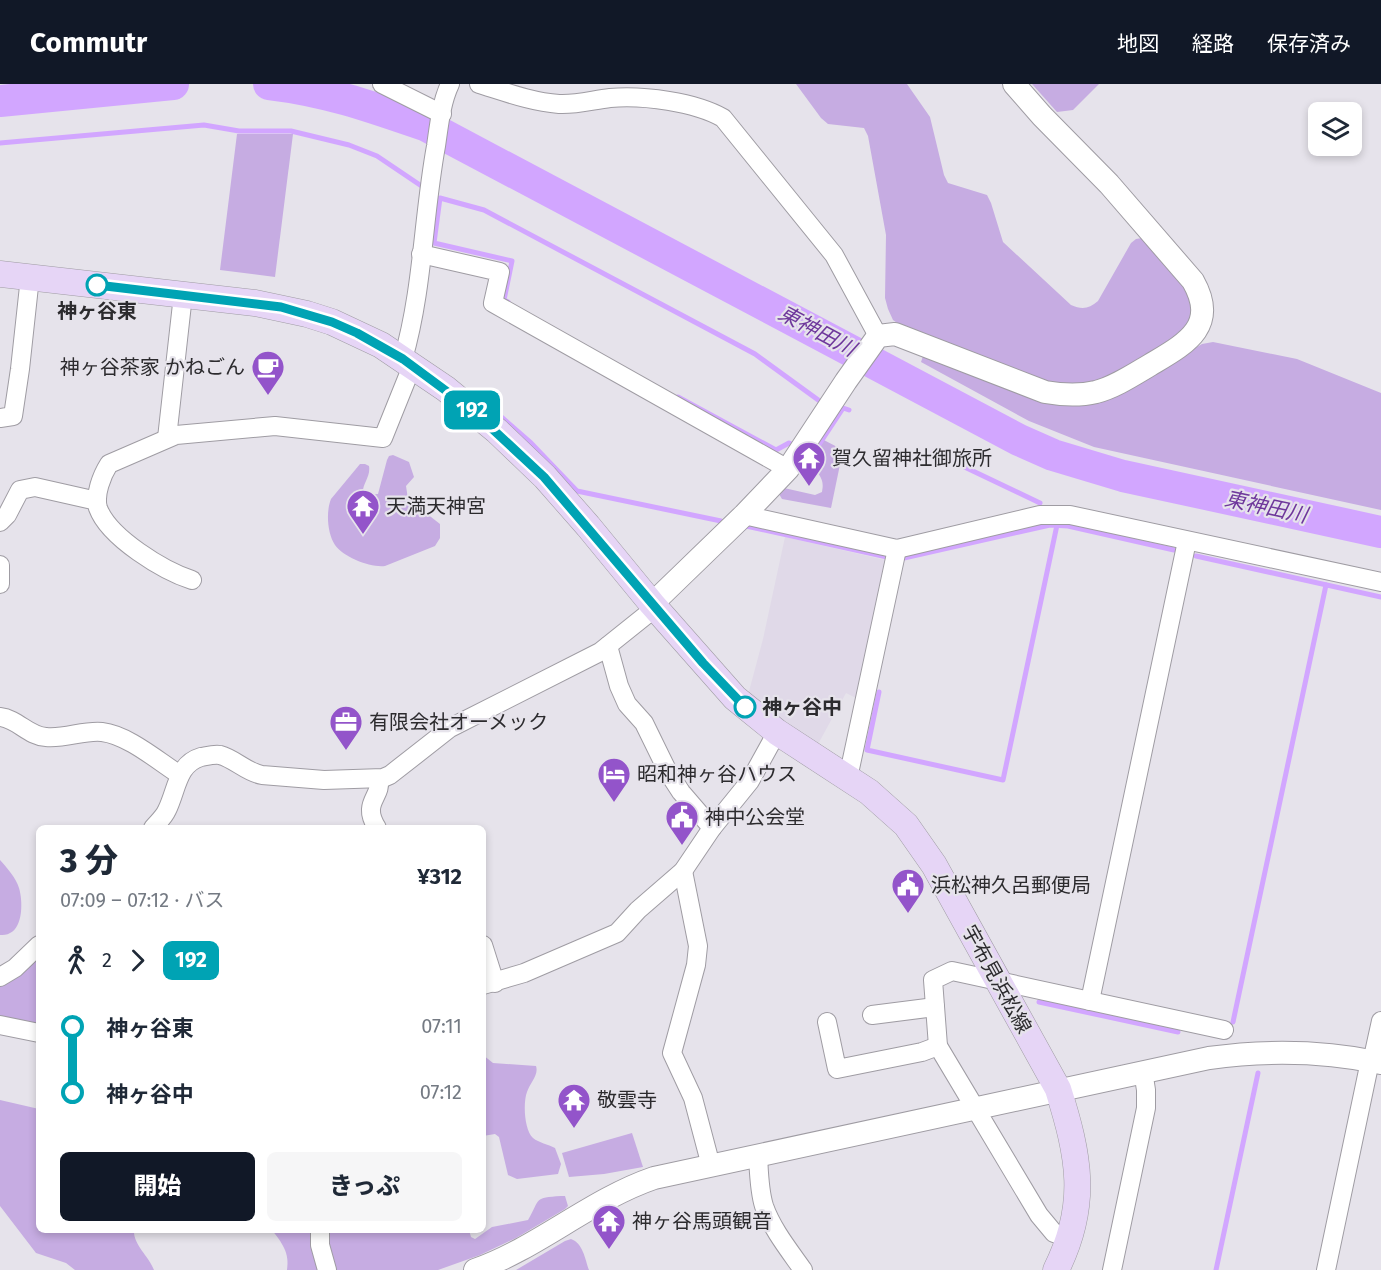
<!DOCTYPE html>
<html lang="ja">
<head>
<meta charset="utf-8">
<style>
  :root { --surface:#fff; --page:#f6f6f7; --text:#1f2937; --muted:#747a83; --accent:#111827 }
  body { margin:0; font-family:"Fira Sans","Noto Sans JP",sans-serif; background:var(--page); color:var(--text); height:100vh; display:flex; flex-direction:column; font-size:22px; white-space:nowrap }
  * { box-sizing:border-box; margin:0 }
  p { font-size:20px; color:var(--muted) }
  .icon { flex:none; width:33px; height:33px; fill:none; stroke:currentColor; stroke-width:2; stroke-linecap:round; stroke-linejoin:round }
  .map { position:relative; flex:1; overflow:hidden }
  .side { position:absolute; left:36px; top:741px; width:450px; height:408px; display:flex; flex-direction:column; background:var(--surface); border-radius:9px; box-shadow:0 3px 9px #0003 }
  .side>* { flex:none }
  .badge { padding:0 12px; border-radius:9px; font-size:21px; line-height:39px }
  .fabs { position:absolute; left:1308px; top:18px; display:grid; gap:12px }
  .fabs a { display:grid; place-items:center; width:54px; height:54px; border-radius:9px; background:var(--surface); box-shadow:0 3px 9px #0003; font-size:30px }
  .map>.badge { position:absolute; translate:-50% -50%; box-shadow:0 0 0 3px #fff }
  .legs { display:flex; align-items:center; gap:9px; height:66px; padding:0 24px; font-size:20px }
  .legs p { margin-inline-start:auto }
  .overview { display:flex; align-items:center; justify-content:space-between; height:102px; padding:0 24px }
  h1 { font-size:33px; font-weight:800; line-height:45px }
  .button { display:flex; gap:12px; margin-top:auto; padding:12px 24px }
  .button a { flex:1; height:69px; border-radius:9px; background:var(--accent); color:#fff; font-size:24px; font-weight:800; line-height:69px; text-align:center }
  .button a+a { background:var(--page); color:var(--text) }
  ul { padding:0 24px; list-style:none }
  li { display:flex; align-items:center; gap:21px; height:66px; font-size:22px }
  li i { display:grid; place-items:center; width:9px; height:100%; margin:0 8px; background:currentColor }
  li i::after { content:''; width:15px; height:15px; margin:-8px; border:4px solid; border-radius:50%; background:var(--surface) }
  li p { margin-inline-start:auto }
  li:first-child i { background:linear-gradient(#0000 50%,currentColor 0) }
  li:last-child i { background:linear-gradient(currentColor 50%,#0000 0) }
  header { display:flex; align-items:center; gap:36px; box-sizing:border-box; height:84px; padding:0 30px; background:var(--accent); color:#fff }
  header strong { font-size:28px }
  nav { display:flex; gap:33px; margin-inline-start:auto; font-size:21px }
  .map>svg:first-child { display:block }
  .built { fill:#e0d9e8 }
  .green { fill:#c6ace2 }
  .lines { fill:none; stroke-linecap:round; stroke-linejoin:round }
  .stream { stroke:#d2a6ff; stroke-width:5 }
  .river { stroke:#d2a6ff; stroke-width:32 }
  .minor-casing { stroke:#9f9ca3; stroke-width:20 }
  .tertiary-casing { stroke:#9f9ca3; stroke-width:24 }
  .secondary-casing { stroke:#9f9ca3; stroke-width:27 }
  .minor { stroke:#fff; stroke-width:18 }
  .tertiary { stroke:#fff; stroke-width:22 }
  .secondary { stroke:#e6d5f6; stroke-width:26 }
  .line-1-casing { stroke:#fff; stroke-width:14 }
  .line-1 { stroke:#00a3b4; stroke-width:9 }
  .stop-1-dot { fill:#fff; stroke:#00a3b4; stroke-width:3 }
  .labels { text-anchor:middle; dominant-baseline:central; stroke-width:4.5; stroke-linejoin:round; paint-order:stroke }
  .stop-label { font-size:20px; font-weight:bold; fill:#2c2b2e; stroke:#e6e3eb }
  .poi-label { font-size:20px; fill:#2c2b2e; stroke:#e6e3eb; text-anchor:start }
  .street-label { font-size:20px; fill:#2c2b2e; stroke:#e6e3eb }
  .water-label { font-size:21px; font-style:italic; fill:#6f389c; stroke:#e6e3eb }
</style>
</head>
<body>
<header>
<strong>Commutr</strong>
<nav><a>地図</a><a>経路</a><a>保存済み</a></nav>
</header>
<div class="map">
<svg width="1381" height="1186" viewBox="0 0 1381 1186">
  <rect width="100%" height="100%" fill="#e6e3eb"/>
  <path class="built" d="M785 453 885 476 856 614 846 609 817 662 748 611 763 555Z"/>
  <g class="green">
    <path d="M796 0H907L930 33 944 91 948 99 987 111 991 119 1003 158 1071 221C1082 226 1089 225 1098 217L1131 159 1136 155 1142 154 1192 213V235L1178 253 1109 293 1079 301 1048 299 903 243 893 236 888 225 885 214 886 151 868 52 864 44 828 40 821 34Z"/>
    <path d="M1032 0H1099L1073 26 1057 28Z"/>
    <path d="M237 50H293L275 193 220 186Z"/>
    <path d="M1213 258 1297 275 1381 309V426L1094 363 1029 337 921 278 923 272 1043 317 1132 302 1202 260Z"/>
    <path d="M820 354 843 366 831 424 782 415 779 410 784 404 815 411 822 408C829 384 793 383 820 354Z"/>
    <path d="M393 371 409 378 414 393 406 402 408 415 440 440V454L435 462 385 482C371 484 343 473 335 461 327 449 326 427 331 415L360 380H365L369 382C371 393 361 401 363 411L378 410 387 376 389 372Z"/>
    <path d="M0 776C7 784 16 794 19 804 23 817 23 843 10 849 7 851 3 851 0 851Z"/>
    <path d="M39 871V940L0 932V901Z"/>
    <path d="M483 971 493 979 536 982C539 991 530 999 527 1008 523 1018 524 1046 533 1054 539 1059 548 1060 555 1064L561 1080 558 1090 517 1095 508 1091 499 1053 495 1050 483 1052Z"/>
    <path d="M0 1016 39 1025V1146H134C133 1161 149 1172 154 1186H75L66 1179 36 1169 0 1122Z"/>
    <path d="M632 1049 643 1083 604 1090 569 1093 562 1069Z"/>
    <path d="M561 1112H565L568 1122 565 1125 516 1154 480 1171 438 1186H331L324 1146H469L471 1153 475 1155 492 1143 528 1136C541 1114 533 1114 561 1112Z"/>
    <path d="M272 1146H316L323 1186H287C290 1169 282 1159 272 1146Z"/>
    <path d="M571 1155C583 1159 585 1175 589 1186H516L565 1157Z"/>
  </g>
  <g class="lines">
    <g class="stream">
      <path d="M0 59 204 41 239 47H291L349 61 377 72 420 101"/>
      <path d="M508 218 504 216 512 177 434 159 440 114 484 126 755 270 821 318"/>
      <path d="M678 313 776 366 789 359 793 361"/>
      <path d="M481 315 531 359 577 407 721 437"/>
      <path d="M933 368 1040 419"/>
      <path d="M809 370 812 371 843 324 849 326"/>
      <path d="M744 444 746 442 887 473"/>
      <path d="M1196 472 1381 513"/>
      <path d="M904 474 1050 441 1068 442 1174 466"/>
      <path d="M879 608 867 666 1003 696 1057 441"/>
      <path d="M1039 918 1178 948"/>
      <path d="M1233 938 1326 501"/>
      <path d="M1216 1186 1258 989"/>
    </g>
    <g class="river">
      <path d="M269 0C328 7 372 23 427 42L1019 356 1053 371 1123 392 1381 448"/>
      <path d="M0 17 173 0"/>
    </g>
    <defs>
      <g id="minor">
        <path d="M382 0 442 30"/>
        <path d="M479 0C505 8 532 18 559 20 576 21 593 16 610 14 643 11 695 18 723 34L834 171 878 252"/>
        <path d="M421 170 500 188 493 219 788 385"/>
        <path d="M403 275C423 206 423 133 436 62 439 42 441 19 450 0"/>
        <path d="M0 334 13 332 20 285 30 193"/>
        <path d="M167 354 183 211"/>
        <path d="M744 431 897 465 1040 431H1070L1381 498"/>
        <path d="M0 438 7 431 20 406 35 403 97 417"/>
        <path d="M0 481V500"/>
        <path d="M192 496C164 487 109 454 98 424 94 411 102 391 109 380L176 351 275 342 383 354 412 282"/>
        <path d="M608 562 619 602 627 620 644 639 668 688 681 708 712 744"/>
        <path d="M0 633C18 635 28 652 46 653 65 655 84 646 102 648 128 651 158 677 180 691"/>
        <path d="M848 694 897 465"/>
        <path d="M153 744C158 738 164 733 167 726 177 706 177 680 201 673 207 672 214 670 220 671 235 675 246 688 262 691L324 696 383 694 390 691 450 644 600 568 655 524"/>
        <path d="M377 744C361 718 382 714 379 695"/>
        <path d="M683 787 698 862 696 881 672 969 693 1014 711 1082"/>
        <path d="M483 861 495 899"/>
        <path d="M0 893 15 884 39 861"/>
        <path d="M483 901 524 889 617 849 638 826 683 787 712 744 750 697 777 648"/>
        <path d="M1090 917 1187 457"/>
        <path d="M872 931 935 923"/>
        <path d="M827 938 837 985 922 968 938 962"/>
        <path d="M0 941 39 949"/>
        <path d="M1372 978 1381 937"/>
        <path d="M758 1071C759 1088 759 1106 764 1122 772 1145 789 1166 803 1186"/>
        <path d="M320 1146V1161L327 1186"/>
        <path d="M1069 1154 1054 1149 1039 1131 938 962 933 896 952 887 1224 946"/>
        <path d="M1112 1186 1146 1024V1006L1143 987"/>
        <path d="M1326 1186 1370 977"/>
      </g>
      <g id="tertiary">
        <path d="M652 520 744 431 788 385 846 297 878 252 895 250 1045 308C1062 311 1079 312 1096 308 1115 303 1133 291 1150 281 1185 260 1219 243 1193 197L1109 100 1042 32 1014 0"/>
        <path d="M475 1186C538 1164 590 1116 654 1094L1209 974C1267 966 1324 967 1381 979"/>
      </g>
      <path id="secondary" d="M0 190 255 219 307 230 332 238 381 261 446 305 497 347 545 393 588 442 652 520 735 614 777 648 869 708 906 741 934 781 1058 1005C1079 1072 1089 1120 1056 1186"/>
    </defs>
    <use href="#minor" class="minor-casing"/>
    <use href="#tertiary" class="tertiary-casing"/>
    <use href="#secondary" class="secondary-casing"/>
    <use href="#minor" class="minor"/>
    <use href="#tertiary" class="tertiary"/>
    <use href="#secondary" class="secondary"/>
  </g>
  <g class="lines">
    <defs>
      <path id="line-1" d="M97 201 281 223 332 238 357 249 403 275 472 326 544 393 703 579 745 623"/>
    </defs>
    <use href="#line-1" class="line-1-casing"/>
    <use href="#line-1" class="line-1"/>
  </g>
  <defs>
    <symbol id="cafe-pin" viewBox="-11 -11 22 30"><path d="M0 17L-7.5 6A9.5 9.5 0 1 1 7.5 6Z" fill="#9354ca" stroke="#e6e3eb"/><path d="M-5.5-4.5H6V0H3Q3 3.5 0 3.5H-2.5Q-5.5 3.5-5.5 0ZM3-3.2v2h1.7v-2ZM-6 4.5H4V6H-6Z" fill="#fff"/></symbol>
    <symbol id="temple-pin" viewBox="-11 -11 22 30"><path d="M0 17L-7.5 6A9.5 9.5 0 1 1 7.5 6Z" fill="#9354ca" stroke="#e6e3eb"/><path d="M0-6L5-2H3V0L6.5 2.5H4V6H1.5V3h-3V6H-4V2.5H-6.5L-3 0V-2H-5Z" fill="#fff"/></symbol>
    <symbol id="office-pin" viewBox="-11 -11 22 30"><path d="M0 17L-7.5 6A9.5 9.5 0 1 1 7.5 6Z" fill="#9354ca" stroke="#e6e3eb"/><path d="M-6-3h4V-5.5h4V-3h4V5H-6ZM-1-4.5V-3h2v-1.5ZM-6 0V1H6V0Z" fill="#fff"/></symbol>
    <symbol id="hotel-pin" viewBox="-11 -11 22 30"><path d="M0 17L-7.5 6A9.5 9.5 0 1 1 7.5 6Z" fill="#9354ca" stroke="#e6e3eb"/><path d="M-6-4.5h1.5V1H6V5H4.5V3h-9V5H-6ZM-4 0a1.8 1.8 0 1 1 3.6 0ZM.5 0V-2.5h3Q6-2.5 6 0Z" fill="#fff"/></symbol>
    <symbol id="civic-pin" viewBox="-11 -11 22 30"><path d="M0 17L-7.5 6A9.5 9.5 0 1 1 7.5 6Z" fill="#9354ca" stroke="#e6e3eb"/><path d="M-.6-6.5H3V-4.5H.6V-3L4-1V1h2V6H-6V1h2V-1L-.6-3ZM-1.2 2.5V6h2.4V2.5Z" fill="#fff"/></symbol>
  </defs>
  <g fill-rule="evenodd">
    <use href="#cafe-pin" x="249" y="264" width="38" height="52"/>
    <use href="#temple-pin" x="790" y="355" width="38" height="52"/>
    <use href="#temple-pin" x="344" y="403" width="38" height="52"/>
    <use href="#office-pin" x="327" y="619" width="38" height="52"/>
    <use href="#hotel-pin" x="595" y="671" width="38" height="52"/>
    <use href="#civic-pin" x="663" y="714" width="38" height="52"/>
    <use href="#civic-pin" x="889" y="782" width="38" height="52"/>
    <use href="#temple-pin" x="555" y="997" width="38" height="52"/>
    <use href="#temple-pin" x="590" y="1118" width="38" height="52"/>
  </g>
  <g class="stop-1-dot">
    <circle cx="97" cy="201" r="10"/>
    <circle cx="745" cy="623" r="10"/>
  </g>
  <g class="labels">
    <g class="stop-label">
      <text x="97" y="227">神ヶ谷東</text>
      <text x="762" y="623" text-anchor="start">神ヶ谷中</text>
    </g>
    <g class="poi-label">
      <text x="245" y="283" text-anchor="end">神ヶ谷茶家 かねごん</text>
      <text x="832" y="374">賀久留神社御旅所</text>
      <text x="386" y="422">天満天神宮</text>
      <text x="369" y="638">有限会社オーメック</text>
      <text x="637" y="690">昭和神ヶ谷ハウス</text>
      <text x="705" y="733">神中公会堂</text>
      <text x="931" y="801">浜松神久呂郵便局</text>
      <text x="597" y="1016">敬雲寺</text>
      <text x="632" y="1137">神ヶ谷馬頭観音</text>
    </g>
    <g class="street-label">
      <text transform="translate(997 895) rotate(61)">宇布見浜松線</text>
    </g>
    <g class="water-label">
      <text transform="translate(817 247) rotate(28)">東神田川</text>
      <text transform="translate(1266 423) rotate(12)">東神田川</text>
    </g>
  </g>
</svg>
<div class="fabs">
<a><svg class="icon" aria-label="layers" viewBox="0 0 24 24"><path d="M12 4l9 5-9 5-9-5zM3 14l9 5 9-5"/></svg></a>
</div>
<b class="badge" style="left:472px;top:326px;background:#00a3b4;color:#fff">192</b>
<section class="side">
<div class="overview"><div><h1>3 分</h1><p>07:09 – 07:12 · バス</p></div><b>¥312</b></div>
<div class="legs"><svg class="icon" aria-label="walk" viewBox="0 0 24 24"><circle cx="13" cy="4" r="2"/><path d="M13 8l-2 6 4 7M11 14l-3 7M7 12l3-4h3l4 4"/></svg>2<svg class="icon" aria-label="forward" viewBox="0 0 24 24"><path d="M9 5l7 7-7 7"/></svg><b class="badge" style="background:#00a3b4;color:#fff">192</b></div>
<ul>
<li><i style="color:#00a3b4"></i><b>神ヶ谷東</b><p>07:11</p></li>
<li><i style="color:#00a3b4"></i><b>神ヶ谷中</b><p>07:12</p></li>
</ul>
<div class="button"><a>開始</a><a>きっぷ</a></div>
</section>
</div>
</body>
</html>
